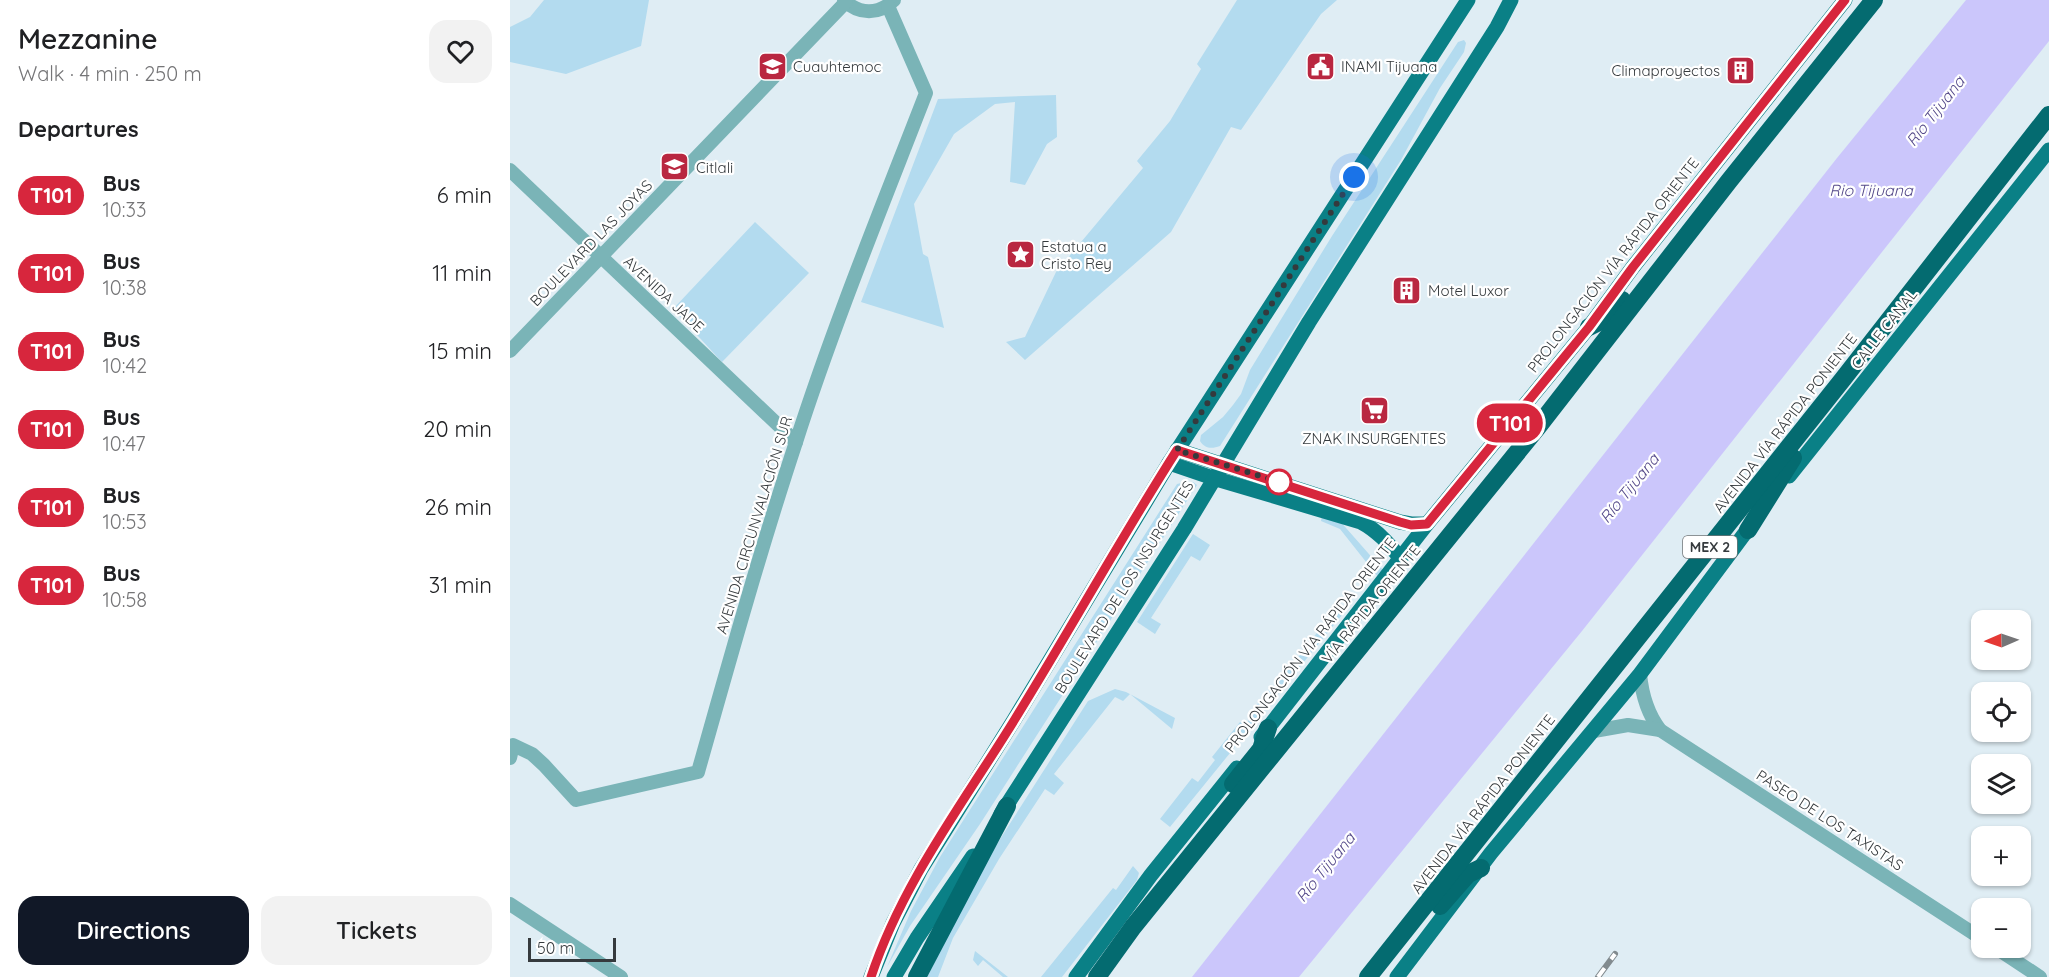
<!DOCTYPE html>
<html lang="en">
<head>
<meta charset="utf-8">
<style>
  :root { --surface:#fff; --page:#f2f2f2; --text:#202124; --muted:#757577; --accent:#111827 }
  body { margin:0; font-family:Quicksand,sans-serif; background:var(--page); color:var(--text); height:100vh; display:flex; flex-direction:column; font-size:22px; white-space:nowrap }
  * { box-sizing:border-box; margin:0 }
  p { font-size:20px; color:var(--muted) }
  .icon { flex:none; width:33px; height:33px; fill:none; stroke:currentColor; stroke-width:2; stroke-linecap:round; stroke-linejoin:round }
  .map { position:relative; flex:1; overflow:hidden }
  .sheet { display:flex; flex-direction:column; background:var(--surface); width:510px }
  .sheet>* { flex:none }
  .badge { padding:0 12px; border-radius:20px; font-size:21px; line-height:39px }
  .needle { width:39px; rotate:268deg }
  .controls { position:absolute; left:1461px; top:610px; display:grid; gap:12px }
  .controls a { display:grid; place-items:center; width:60px; height:60px; border-radius:12px; background:var(--surface); box-shadow:0 2px 4px #0004; font-size:30px }
  .scale { position:absolute; left:18px; bottom:15px; width:88px; box-sizing:border-box; padding-left:6px; border:3px solid #353a3d; border-top:0; font-size:16px; line-height:21px; white-space:nowrap; color:#353a3d; -webkit-text-stroke:4px #fff; paint-order:stroke }
  .you { position:absolute; width:30px; height:30px; margin:-15px; border:4px solid #fff; border-radius:50%; background:#1a73e8; box-shadow:0 0 0 9px #1a73e833 }
  .map>.badge { position:absolute; translate:-50% -50%; box-shadow:0 0 0 3px #fff }
  h2 { padding:0 18px; font-size:22px; line-height:54px }
  .round { display:grid; place-items:center; flex:none; width:63px; height:63px; border-radius:18px; background:var(--page) }
  .headline { display:flex; align-items:center; justify-content:space-between; height:102px; padding:0 18px }
  h1 { font-size:28px; font-weight:600; line-height:45px }
  .button { display:flex; gap:12px; margin-top:auto; padding:12px 18px }
  .button a { flex:1; height:69px; border-radius:18px; background:var(--accent); color:#fff; font-size:24px; font-weight:600; line-height:69px; text-align:center }
  .button a+a { background:var(--page); color:var(--text) }
  ul { padding:0; list-style:none }
  li { display:flex; align-items:center; gap:18px; height:78px; padding:0 18px }
  li div { flex:1 }
  li b { display:block; font-size:22px }
  li em { font-style:normal }
  li .badge { min-width:66px; font-weight:700; text-align:center }
  main { display:flex; flex:1; min-height:0 }
  .map>svg:first-child { display:block }
  .green { fill:#b3dbef }
  .water { fill:#cbc6fb }
  .lines { fill:none; stroke-linecap:round; stroke-linejoin:round }
  .minor { stroke:#7ab4b7; stroke-width:14 }
  .major { stroke:#0a8086; stroke-width:15 }
  .highway { stroke:#046b70; stroke-width:18 }
  .rail-casing { stroke:#828b8f; stroke-width:6 }
  .rail { stroke:#fff; stroke-width:4; stroke-dasharray:11; stroke-linecap:butt }
  .line-casing { stroke:#fff; stroke-width:14 }
  .line { stroke:#d7263d; stroke-width:9 }
  .walk { stroke:#353a3d; stroke-width:6; stroke-dasharray:0 10.8 }
  .stop-dot { fill:#fff; stroke:#d7263d; stroke-width:3 }
  .labels { text-anchor:middle; dominant-baseline:central; stroke-width:4.5; stroke-linejoin:round; paint-order:stroke }
  .shield { fill:#fff; stroke:#727577; stroke-width:1.5 }
  .shield-label { font-size:14px; font-weight:bold; fill:#353a3d }
  .poi-label { font-size:15px; fill:#353a3d; stroke:#fff; text-anchor:start }
  .street-label { font-size:15px; fill:#353a3d; stroke:#fff }
  .water-label { font-size:16px; font-style:italic; fill:#534889; stroke:#fff }
</style>
</head>
<body>
<main>
<section class="sheet">
<div class="headline"><div><h1>Mezzanine</h1><p>Walk · 4 min · 250 m</p></div><a class="round"><svg class="icon" aria-label="heart" viewBox="0 0 24 24"><path d="M12 20l-8-8c-3-5 5-10 8-4 3-6 11-1 8 4z"/></svg></a></div>
<h2>Departures</h2>
<ul>
<li><span class="badge" style="background:#d7263d;color:#fff">T101</span><div><b>Bus</b><p>10:33</p></div><em>6 min</em></li>
<li><span class="badge" style="background:#d7263d;color:#fff">T101</span><div><b>Bus</b><p>10:38</p></div><em>11 min</em></li>
<li><span class="badge" style="background:#d7263d;color:#fff">T101</span><div><b>Bus</b><p>10:42</p></div><em>15 min</em></li>
<li><span class="badge" style="background:#d7263d;color:#fff">T101</span><div><b>Bus</b><p>10:47</p></div><em>20 min</em></li>
<li><span class="badge" style="background:#d7263d;color:#fff">T101</span><div><b>Bus</b><p>10:53</p></div><em>26 min</em></li>
<li><span class="badge" style="background:#d7263d;color:#fff">T101</span><div><b>Bus</b><p>10:58</p></div><em>31 min</em></li>
</ul>
<div class="button"><a>Directions</a><a>Tickets</a></div>
</section>
<div class="map">
<svg width="1539" height="977" viewBox="0 0 1539 977">
  <rect width="100%" height="100%" fill="#dfedf4"/>
  <g class="green">
    <path d="M34 0H139L131 46 56 74 0 62V27L20 17Z"/>
    <path d="M727 0H827L811 14 731 130 721 127 661 232 515 360 496 342 515 337 546 272 633 168 627 161 660 121 691 69 687 64Z"/>
    <path d="M954 40 956 43 954 52 930 88 891 160 710 446C702 449 695 449 690 441L691 435 713 417 723 405 731 394 740 370 822 236 948 42Z"/>
    <path d="M546 95 547 137 537 144 515 185 500 182 505 102 485 104 444 134 404 204 413 254 418 257 434 328 351 302 428 99Z"/>
    <path d="M245 222 299 273 212 362 163 309Z"/>
    <path d="M675 482H683L687 485 470 824 400 926 377 967 401 911 430 857 667 484Z"/>
    <path d="M812 514 829 520 873 570 868 577 830 529 811 521Z"/>
    <path d="M683 534 700 545 690 561 681 556 641 618 651 624 645 634 627 622Z"/>
    <path d="M829 604 836 610 660 827 650 819 682 778 688 782 705 760 702 757 730 722 735 725 746 711 744 708 790 655Z"/>
    <path d="M605 689 616 692 665 718 662 729 620 694 613 701 605 697 544 774 554 783 544 795 535 789 489 859 443 938 428 977H417L478 858 578 701Z"/>
    <path d="M623 866 629 873 627 880 552 977H531L603 888 606 890Z"/>
    <path d="M465 951 498 977H493L473 960 468 966 463 960Z"/>
  </g>
  <path class="water" d="M1456 0H1539V41L1072 631 789 977H682L1327 158Z"/>
  <g class="lines">
    <g class="minor">
      <path d="M334 0C349 15 369 15 384 0"/>
      <path d="M0 170 286 442"/>
      <path d="M0 351 336 2"/>
      <path d="M1130 674C1132 695 1137 713 1150 730L1472 939"/>
      <path d="M1084 731 1118 725 1150 730"/>
      <path d="M0 758 3 745 22 754 34 765 66 800 188 772C219 662 250 551 286 442 324 324 371 209 416 93L378 6"/>
      <path d="M0 904 111 977"/>
      <path d="M1486 948 1530 977"/>
    </g>
    <g class="major">
      <path d="M667 450 890 522 901 524H917"/>
      <path d="M659 463 703 478 851 522C868 531 879 544 891 559"/>
      <path d="M1279 476 1539 150"/>
      <path d="M751 737 917 524 1079 327 1123 267 1335 0"/>
      <path d="M491 814 674 529 799 322 987 27 1001 0"/>
      <path d="M361 977 383 923 411 869 504 720 659 463 958 0"/>
      <path d="M384 977 407 938 463 856"/>
      <path d="M566 977 641 875 727 768"/>
      <path d="M887 977 981 853 1130 674 1244 521"/>
    </g>
    <g class="highway">
      <path d="M1079 327 1097 318 1112 300"/>
      <path d="M1238 530 1283 458"/>
      <path d="M723 784 751 749 758 728"/>
      <path d="M930 906 958 874 971 868"/>
      <path d="M407 977 497 806"/>
      <path d="M587 977 623 927 1027 428 1219 181 1364 0"/>
      <path d="M858 977 1333 379 1539 115"/>
    </g>
    <defs>
      <path id="rail" d="M1088 977 1105 954"/>
    </defs>
    <use href="#rail" class="rail-casing"/>
    <use href="#rail" class="rail"/>
  </g>
  <g class="lines">
    <defs>
      <path id="line" d="M361 977C392 883 454 802 505 719 560 630 611 538 667 450L890 522 901 525 917 524 1079 327 1123 267 1335 0"/>
    </defs>
    <use href="#line" class="line-casing"/>
    <use href="#line" class="line"/>
    <path class="walk" d="M769 482 779 485 667 450 844 177"/>
  </g>
  <defs>
    <symbol id="school-square" viewBox="-11 -11 22 22"><rect x="-9" y="-9" width="18" height="18" rx="4" fill="#b92740" stroke="#fff"/><path d="M0-5L7-2L0 1L-7-2ZM-4 1L0 2.5L4 1V4Q0 6-4 4Z" fill="#fff"/></symbol>
    <symbol id="civic-square" viewBox="-11 -11 22 22"><rect x="-9" y="-9" width="18" height="18" rx="4" fill="#b92740" stroke="#fff"/><path d="M-.6-6.5H3V-4.5H.6V-3L4-1V1h2V6H-6V1h2V-1L-.6-3ZM-1.2 2.5V6h2.4V2.5Z" fill="#fff"/></symbol>
    <symbol id="building-square" viewBox="-11 -11 22 22"><rect x="-9" y="-9" width="18" height="18" rx="4" fill="#b92740" stroke="#fff"/><path d="M-4-6H4V6H1V3H-1V6H-4ZM-2.5-4.3h1.7v1.8h-1.7ZM.8-4.3h1.7v1.8H.8ZM-2.5-1h1.7V.8h-1.7ZM.8-1h1.7V.8H.8Z" fill="#fff"/></symbol>
    <symbol id="sight-square" viewBox="-11 -11 22 22"><rect x="-9" y="-9" width="18" height="18" rx="4" fill="#b92740" stroke="#fff"/><path d="M0-6L1.8-2.2L6-1.7L2.9 1.2L3.7 5.4L0 3.3L-3.7 5.4L-2.9 1.2L-6-1.7L-1.8-2.2Z" fill="#fff"/></symbol>
    <symbol id="supermarket-square" viewBox="-11 -11 22 22"><rect x="-9" y="-9" width="18" height="18" rx="4" fill="#b92740" stroke="#fff"/><path d="M-6-5.5h2.5l.6 2H6L4.5 2H-2.5L-4.4-4H-6ZM-1.5 3.2a1.3 1.3 0 1 0 .1 0ZM3 3.2a1.3 1.3 0 1 0 .1 0Z" fill="#fff"/></symbol>
  </defs>
  <g fill-rule="evenodd">
    <use href="#school-square" x="246" y="50" width="33" height="33"/>
    <use href="#civic-square" x="794" y="50" width="33" height="33"/>
    <use href="#building-square" x="1214" y="54" width="33" height="33"/>
    <use href="#school-square" x="148" y="150" width="33" height="33"/>
    <use href="#sight-square" x="494" y="238" width="33" height="33"/>
    <use href="#building-square" x="880" y="274" width="33" height="33"/>
    <use href="#supermarket-square" x="848" y="394" width="33" height="33"/>
  </g>
  <circle class="stop-dot" cx="769" cy="482" r="12"/>
  <g class="labels">
    <rect class="shield" x="1173" y="536" width="54" height="22" rx="4.5"/>
    <g class="shield-label">
      <text x="1200" y="547">MEX 2</text>
    </g>
    <g class="poi-label">
      <text x="283" y="66">Cuauhtemoc</text>
      <text x="831" y="66">INAMI Tijuana</text>
      <text x="1210" y="70" text-anchor="end">Climaproyectos</text>
      <text x="186" y="167">Citlali</text>
      <text x="531" y="246">Estatua a<tspan x="531" dy="17">Cristo Rey</tspan></text>
      <text x="918" y="290">Motel Luxor</text>
      <text x="864" y="438" text-anchor="middle">ZNAK INSURGENTES</text>
    </g>
    <g class="street-label">
      <text transform="translate(81 243) rotate(-46)">BOULEVARD LAS JOYAS</text>
      <text transform="translate(1103 265) rotate(-52)">PROLONGACIÓN VÍA RÁPIDA ORIENTE</text>
      <text transform="translate(154 294) rotate(43)">AVENIDA JADE</text>
      <text transform="translate(1374 329) rotate(-52)">CALLE CANAL</text>
      <text transform="translate(1275 423) rotate(-52)">AVENIDA VÍA RÁPIDA PONIENTE</text>
      <text transform="translate(244 525) rotate(-73)">AVENIDA CIRCUNVALACIÓN SUR</text>
      <text transform="translate(614 587) rotate(-58)">BOULEVARD DE LOS INSURGENTES</text>
      <text transform="translate(861 604) rotate(-51)">VÍA RÁPIDA ORIENTE</text>
      <text transform="translate(800 645) rotate(-52)">PROLONGACIÓN VÍA RÁPIDA ORIENTE</text>
      <text transform="translate(973 804) rotate(-52)">AVENIDA VÍA RÁPIDA PONIENTE</text>
      <text transform="translate(1320 820) rotate(33)">PASEO DE LOS TAXISTAS</text>
    </g>
    <g class="water-label">
      <text transform="translate(1425 111) rotate(-52)">Río Tijuana</text>
      <text x="1361" y="190">Rio Tijuana</text>
      <text transform="translate(1119 488) rotate(-51)">Río Tijuana</text>
      <text transform="translate(815 867) rotate(-51)">Río Tijuana</text>
    </g>
  </g>
</svg>
<div class="controls">
<a><svg class="needle" viewBox="-14 -14 28 28"><path d="M0-13l5 13h-10z" fill="#e53935"/><path d="M0 13l5-13h-10z" fill="#757577"/></svg></a>
<a><svg class="icon" aria-label="locate" viewBox="0 0 24 24"><circle cx="12" cy="12" r="6"/><path d="M12 2v4M12 18v4M2 12h4M18 12h4"/></svg></a>
<a><svg class="icon" aria-label="layers" viewBox="0 0 24 24"><path d="M12 4l9 5-9 5-9-5zM3 14l9 5 9-5"/></svg></a>
<a>+</a>
<a>−</a>
</div>
<div class="scale">50 m</div>
<div class="you" style="left:844px;top:177px"></div>
<b class="badge" style="left:1000px;top:423px;background:#d7263d;color:#fff">T101</b>
</div>
</main>
</body>
</html>
